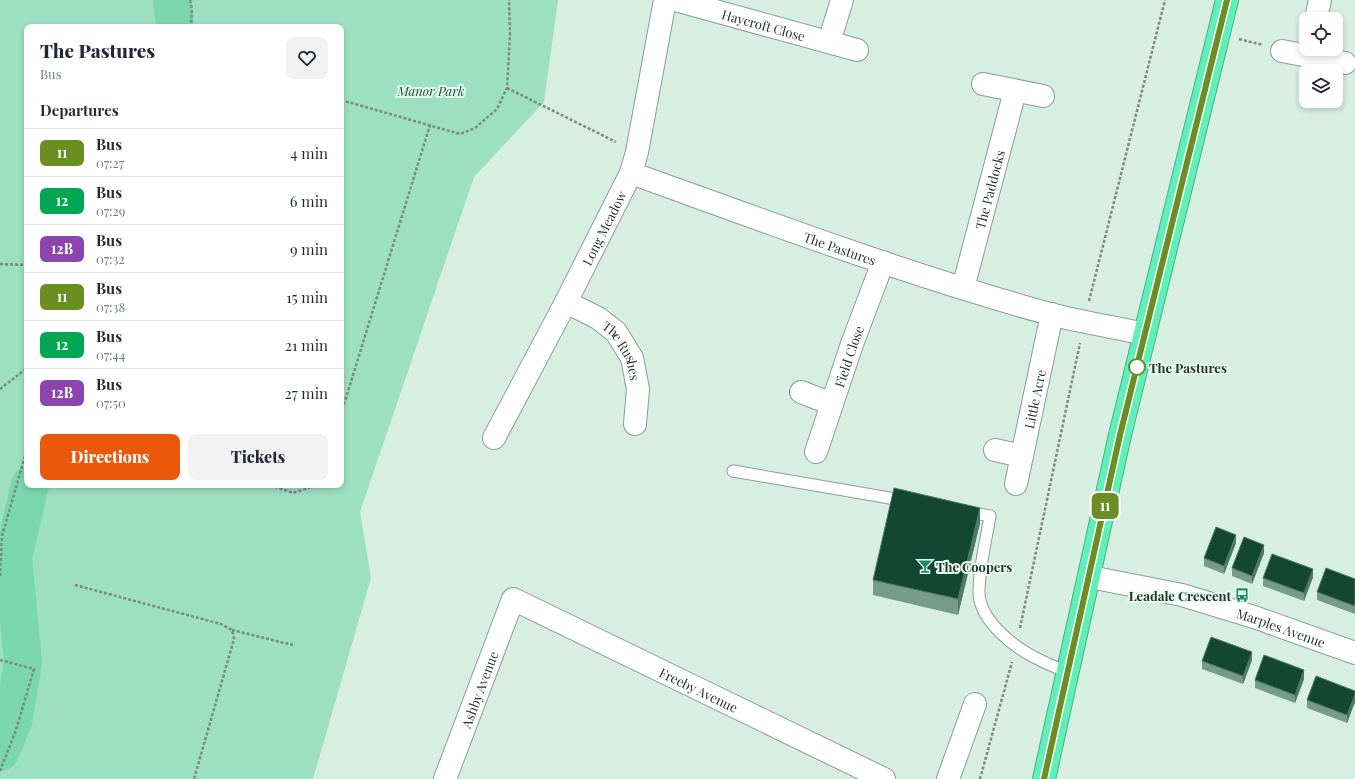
<!DOCTYPE html>
<html lang="en">
<head>
<meta charset="utf-8">
<style>
  :root { --surface:#fff; --page:#f2f2f3; --text:#1f2937; --muted:#747a83; --line:#e0e1e3; --accent:#ea580c }
  body { margin:0; font-family:"Playfair Display",serif; background:var(--page); color:var(--text); height:100vh; display:flex; flex-direction:column; font-size:15px; white-space:nowrap }
  * { box-sizing:border-box; margin:0 }
  p { font-size:13px; color:var(--muted) }
  .icon { flex:none; width:22px; height:22px; fill:none; stroke:currentColor; stroke-width:2; stroke-linecap:round; stroke-linejoin:round }
  .map { position:relative; flex:1; overflow:hidden }
  .panel { position:absolute; left:24px; top:24px; width:320px; height:464px; display:flex; flex-direction:column; background:var(--surface); border-radius:8px; box-shadow:0 2px 6px #0003 }
  .panel>* { flex:none }
  .badge { padding:0 8px; border-radius:6px; font-size:14px; line-height:26px }
  .tools { position:absolute; left:1299px; top:12px; display:grid; gap:8px }
  .tools a { display:grid; place-items:center; width:44px; height:44px; border-radius:8px; background:var(--surface); box-shadow:0 2px 6px #0003; font-size:20px }
  .map>.badge { position:absolute; translate:-50% -50%; box-shadow:0 0 0 2px #fff }
  h2 { padding:0 16px; font-size:15px; line-height:36px }
  .round { display:grid; place-items:center; flex:none; width:42px; height:42px; border-radius:8px; background:var(--page) }
  .head { display:flex; align-items:center; justify-content:space-between; height:68px; padding:0 16px }
  h1 { font-size:19px; font-weight:800; line-height:30px }
  .action { display:flex; gap:8px; margin-top:auto; padding:8px 16px }
  .action a { flex:1; height:46px; border-radius:8px; background:var(--accent); color:#fff; font-size:16px; font-weight:800; line-height:46px; text-align:center }
  .action a+a { background:var(--page); color:var(--text) }
  ul { padding:0; list-style:none }
  li { display:flex; align-items:center; gap:12px; height:48px; padding:0 16px; border-top:1px solid var(--line) }
  li div { flex:1 }
  li b { display:block; font-size:15px }
  li em { font-style:normal }
  li .badge { min-width:44px; font-weight:700; text-align:center }
  .map>svg:first-child { display:block }
  .green { fill:#9ddfc2; fill-rule:evenodd }
  .lines { fill:none; stroke-linecap:round; stroke-linejoin:round }
  .river { stroke:#7ad6af; stroke-width:38 }
  .lane-casing { stroke:#899e94; stroke-width:13 }
  .street-casing { stroke:#899e94; stroke-width:24 }
  .highway-casing { stroke:#4cae88; stroke-width:24 }
  .path { stroke:#7a8982; stroke-width:2.5; stroke-dasharray:3 2; stroke-linecap:butt }
  .lane { stroke:#fff; stroke-width:11 }
  .street { stroke:#fff; stroke-width:22 }
  .highway { stroke:#5ff0b9; stroke-width:22 }
  .wall { fill:#769a8c }
  .shaded-wall { fill:#4e7868 }
  .building { fill:#144634; stroke:#4e7868 }
  .line-casing { stroke:#fff; stroke-width:9 }
  .line { stroke:#6b8e23; stroke-width:6 }
  .stop-dot { fill:#fff; stroke:#6b8e23; stroke-width:2 }
  .labels { text-anchor:middle; dominant-baseline:central; stroke-width:4; stroke-linejoin:round; paint-order:stroke }
  .street-label { font-size:13px; fill:#2a322e; stroke:#e4fbf0 }
  .park-label { font-size:13px; font-style:italic; fill:#224a3a; stroke:#e4fbf0 }
  .stop-label { font-size:13px; font-weight:bold; fill:#2a322e; stroke:#e4fbf0; text-anchor:start }
  .poi-label { font-size:13px; font-weight:bold; fill:#2a322e; stroke:#e4fbf0; text-anchor:start }
</style>
</head>
<body>
<div class="map">
<svg width="1355" height="779" viewBox="0 0 1355 779">
  <rect width="100%" height="100%" fill="#d7eee3"/>
  <path class="green" d="M0 0H558L544 102 474 177 360 512 371 578 313 779H0ZM27 27H341V485H27Z"/>
  <g class="lines">
    <g class="river">
      <path d="M172 0 175 27"/>
      <path d="M0 752 13 722 23 663 13 557 30 485"/>
    </g>
    <defs>
      <g id="lane">
        <path d="M733 471 907 501"/>
        <path d="M965 511 990 516C986 541 979 567 979 592 979 621 1016 649 1040 660 1049 665 1059 668 1068 673"/>
      </g>
      <g id="street">
        <path id="s1" d="M675 0 857 50"/>
        <path d="M1316 19 1320 0"/>
        <path d="M829 42 842 0"/>
        <path d="M1282 51 1345 63"/>
        <path d="M983 84 1043 96"/>
        <path id="s2" d="M631 173C770 223 908 275 1050 314 1081 322 1113 327 1145 334"/>
        <path id="s3" d="M963 288 1015 91"/>
        <path id="s4" d="M566 302 598 318 616 332 632 358 638 389 635 424"/>
        <path d="M801 392 832 404"/>
        <path id="s5" d="M494 438 566 302 631 173 637 152 665 0"/>
        <path d="M995 450 1022 456"/>
        <path id="s6" d="M816 452 852 344 883 262"/>
        <path id="s7" d="M1016 484 1052 314"/>
        <path id="s8" d="M1090 577 1182 595 1254 617 1355 653"/>
        <path id="s9" d="M445 779 513 599 884 779"/>
        <path d="M948 779 975 704"/>
      </g>
      <path id="highway" d="M1044 779 1120 435 1227 0"/>
    </defs>
    <use href="#lane" class="lane-casing"/>
    <use href="#street" class="street-casing"/>
    <use href="#highway" class="highway-casing"/>
    <g class="path">
      <path d="M190 0 192 9 191 27"/>
      <path d="M1239 39 1263 45"/>
      <path d="M507 88 616 142"/>
      <path d="M341 100 460 134 475 128 497 109 507 88 510 34 509 0"/>
      <path d="M0 264 27 265"/>
      <path d="M1089 301 1165 0"/>
      <path d="M0 389 27 368"/>
      <path d="M341 414 430 125"/>
      <path d="M270 485 293 493 317 485"/>
      <path d="M0 576 2 536 27 449"/>
      <path d="M75 585 221 624 232 630 234 639 194 779"/>
      <path d="M1020 628 1080 343"/>
      <path d="M232 630 293 645"/>
      <path d="M0 660 34 669 16 730 0 771"/>
      <path d="M980 779 1012 662"/>
    </g>
    <use href="#lane" class="lane"/>
    <use href="#street" class="street"/>
    <use href="#highway" class="highway"/>
  </g>
  <g class="wall">
    <path d="M980 523 958 615 873 595V580Z"/>
    <path d="M1236 543 1224 574 1204 566V558Z"/>
    <path d="M1264 553 1252 584 1232 576V568Z"/>
    <path d="M1313 577 1304 601 1263 586V578Z"/>
    <path d="M1355 579V614L1317 600V592Z"/>
    <path d="M1252 660 1243 684 1202 669V661Z"/>
    <path d="M1304 679 1295 703 1255 688V680Z"/>
    <path d="M1355 691V702L1347 723 1307 708V700Z"/>
  </g>
  <g class="shaded-wall">
    <path d="M980 508V523L958 615V599Z"/>
    <path d="M1236 535V543L1224 574V566Z"/>
    <path d="M1264 545V553L1252 584V576Z"/>
    <path d="M1313 569V577L1304 601V593Z"/>
    <path d="M1252 652V660L1243 684V676Z"/>
    <path d="M1304 670V679L1295 703V695Z"/>
    <path d="M1355 694V702L1347 723V715Z"/>
  </g>
  <g class="building">
    <path d="M894 488 980 508 958 599 873 580Z"/>
    <path d="M1216 527 1236 535 1224 566 1204 558Z"/>
    <path d="M1244 537 1264 545 1252 576 1232 568Z"/>
    <path d="M1272 554 1313 569 1304 593 1263 578Z"/>
    <path d="M1326 568 1355 579V606L1317 592Z"/>
    <path d="M1211 637 1252 652 1243 676 1202 661Z"/>
    <path d="M1264 655 1304 670 1295 695 1255 680Z"/>
    <path d="M1316 676 1355 691V694L1347 715 1307 700Z"/>
  </g>
  <g class="lines">
    <defs>
      <path id="line" d="M1044 779 1120 435 1227 0"/>
    </defs>
    <use href="#line" class="line-casing"/>
    <use href="#line" class="line"/>
  </g>
  <defs>
    <symbol id="bar-bare" viewBox="-9 -9 18 18"><path d="M-6-5H6L.8 .8V4.5H3.5V6h-7V4.5H-.8V.8Z" fill="#208865" stroke="#e4fbf0" stroke-width="2.5" paint-order="stroke"/></symbol>
    <symbol id="bus-bare" viewBox="-9 -9 18 18"><path d="M-5-6H5V4H4V6H2V4H-2V6H-4V4H-5ZM-3.5-4V0h7V-4ZM-3.5 1.2v1.5H-2V1.2ZM2 1.2v1.5H3.5V1.2Z" fill="#208865" stroke="#e4fbf0" stroke-width="2.5" paint-order="stroke"/></symbol>
  </defs>
  <g fill-rule="evenodd">
    <use href="#bar-bare" x="915" y="556" width="20" height="20"/>
    <use href="#bus-bare" x="1232" y="585" width="20" height="20"/>
  </g>
  <circle class="stop-dot" cx="1137" cy="367" r="8"/>
  <g class="labels">
    <g class="street-label">
      <text stroke="none"><textPath href="#s1" startOffset="92">Haycroft Close</textPath></text>
      <text stroke="none"><textPath href="#s3" startOffset="102">The Paddocks</textPath></text>
      <text stroke="none"><textPath href="#s5" startOffset="237">Long Meadow</textPath></text>
      <text stroke="none"><textPath href="#s2" startOffset="222">The Pastures</textPath></text>
      <text stroke="none"><textPath href="#s4" startOffset="78">The Rushes</textPath></text>
      <text stroke="none"><textPath href="#s6" startOffset="101">Field Close</textPath></text>
      <text stroke="none"><textPath href="#s7" startOffset="87">Little Acre</textPath></text>
      <text stroke="none"><textPath href="#s8" startOffset="198">Marples Avenue</textPath></text>
      <text stroke="none"><textPath href="#s9" startOffset="96">Ashby Avenue</textPath></text>
      <text stroke="none"><textPath href="#s9" startOffset="399">Freeby Avenue</textPath></text>
    </g>
    <g class="park-label">
      <text x="431" y="90">Manor Park</text>
    </g>
    <g class="stop-label">
      <text x="1149" y="367">The Pastures</text>
    </g>
    <g class="poi-label">
      <text x="936" y="566">The Coopers</text>
      <text x="1231" y="595" text-anchor="end">Leadale Crescent</text>
    </g>
  </g>
</svg>
<div class="tools">
<a><svg class="icon" aria-label="locate" viewBox="0 0 24 24"><circle cx="12" cy="12" r="6"/><path d="M12 2v4M12 18v4M2 12h4M18 12h4"/></svg></a>
<a><svg class="icon" aria-label="layers" viewBox="0 0 24 24"><path d="M12 4l9 5-9 5-9-5zM3 14l9 5 9-5"/></svg></a>
</div>
<b class="badge" style="left:1105px;top:506px;background:#6b8e23;color:#fff">11</b>
<section class="panel">
<div class="head"><div><h1>The Pastures</h1><p>Bus</p></div><a class="round"><svg class="icon" aria-label="heart" viewBox="0 0 24 24"><path d="M12 20l-8-8c-3-5 5-10 8-4 3-6 11-1 8 4z"/></svg></a></div>
<h2>Departures</h2>
<ul>
<li><span class="badge" style="background:#6b8e23;color:#fff">11</span><div><b>Bus</b><p>07:27</p></div><em>4 min</em></li>
<li><span class="badge" style="background:#00a651;color:#fff">12</span><div><b>Bus</b><p>07:29</p></div><em>6 min</em></li>
<li><span class="badge" style="background:#8e44ad;color:#fff">12B</span><div><b>Bus</b><p>07:32</p></div><em>9 min</em></li>
<li><span class="badge" style="background:#6b8e23;color:#fff">11</span><div><b>Bus</b><p>07:38</p></div><em>15 min</em></li>
<li><span class="badge" style="background:#00a651;color:#fff">12</span><div><b>Bus</b><p>07:44</p></div><em>21 min</em></li>
<li><span class="badge" style="background:#8e44ad;color:#fff">12B</span><div><b>Bus</b><p>07:50</p></div><em>27 min</em></li>
</ul>
<div class="action"><a>Directions</a><a>Tickets</a></div>
</section>
</div>
</body>
</html>
